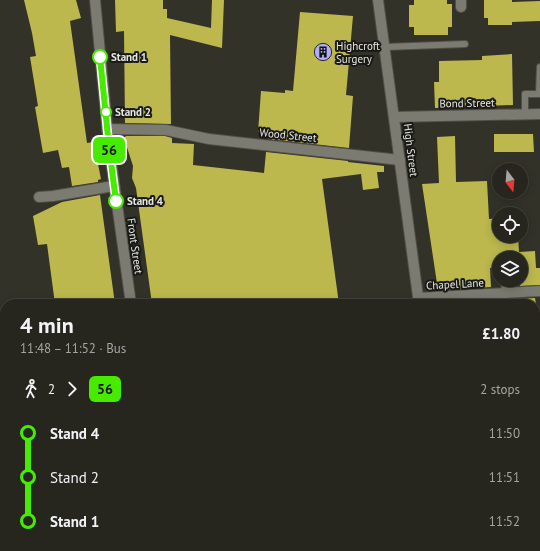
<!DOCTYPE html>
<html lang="en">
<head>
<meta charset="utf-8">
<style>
  :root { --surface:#26261f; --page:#2e2e28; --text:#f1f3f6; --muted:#a4a5a4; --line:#42433d }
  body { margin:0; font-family:"PT Sans",sans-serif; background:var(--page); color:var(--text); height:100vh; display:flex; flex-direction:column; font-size:15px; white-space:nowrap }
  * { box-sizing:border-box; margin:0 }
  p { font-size:13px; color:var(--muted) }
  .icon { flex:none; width:22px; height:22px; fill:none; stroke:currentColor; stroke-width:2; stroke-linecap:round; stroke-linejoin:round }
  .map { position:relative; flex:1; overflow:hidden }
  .sheet { position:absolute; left:0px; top:299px; width:540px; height:252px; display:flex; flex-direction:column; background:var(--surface); border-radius:16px 16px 0 0; box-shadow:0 2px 10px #0003,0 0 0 1px var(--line) }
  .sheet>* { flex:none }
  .badge { padding:0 8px; border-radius:6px; font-size:14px; line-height:26px }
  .needle { width:26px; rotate:164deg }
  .controls { position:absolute; left:492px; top:163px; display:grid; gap:8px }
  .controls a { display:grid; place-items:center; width:36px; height:36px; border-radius:50%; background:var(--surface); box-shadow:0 2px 10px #0003,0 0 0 1px var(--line); font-size:20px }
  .map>.badge { position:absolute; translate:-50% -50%; box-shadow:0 0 0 2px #fff }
  .legs { display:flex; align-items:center; gap:6px; height:44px; padding:0 20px; font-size:13px }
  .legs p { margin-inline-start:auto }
  .overview { display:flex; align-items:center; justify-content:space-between; height:68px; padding:0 20px }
  h1 { font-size:22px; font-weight:600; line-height:30px }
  ul { padding:0 20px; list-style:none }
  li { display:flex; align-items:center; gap:14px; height:44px; font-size:15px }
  li i { display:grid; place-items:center; width:6px; height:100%; margin:0 5px; background:currentColor }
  li i::after { content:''; width:10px; height:10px; margin:-5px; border:3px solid; border-radius:50%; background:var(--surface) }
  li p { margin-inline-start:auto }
  li:first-child i { background:linear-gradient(#0000 50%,currentColor 0) }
  li:last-child i { background:linear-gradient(currentColor 50%,#0000 0) }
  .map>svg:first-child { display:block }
  .building { fill:#bcb84d }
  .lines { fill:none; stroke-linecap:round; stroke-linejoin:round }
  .lane-casing { stroke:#505048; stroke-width:8 }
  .street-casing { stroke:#505048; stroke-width:12 }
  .secondary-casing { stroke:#505048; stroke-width:12 }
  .lane { stroke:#7b7b71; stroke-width:6 }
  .street { stroke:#7b7b71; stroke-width:10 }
  .secondary { stroke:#7b7b71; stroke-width:10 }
  .line-1-casing { stroke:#fff; stroke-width:9 }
  .line-1 { stroke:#46eb00; stroke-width:6 }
  .stop-1-dot { fill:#fff; stroke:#46eb00; stroke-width:2 }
  .labels { text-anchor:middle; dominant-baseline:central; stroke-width:4; stroke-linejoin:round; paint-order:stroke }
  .poi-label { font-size:11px; fill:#e8e8e3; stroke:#191916; text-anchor:start }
  .stop-label { font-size:11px; font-weight:bold; fill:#e8e8e3; stroke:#191916; text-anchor:start }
  .street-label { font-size:11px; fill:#e8e8e3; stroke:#191916 }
</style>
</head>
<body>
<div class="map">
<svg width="540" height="551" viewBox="0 0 540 551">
  <rect width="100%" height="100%" fill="#323229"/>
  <g class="building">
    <path d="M24 0H76L81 18 70 21 87 143 93 142 94 144 101 179 98 180V182L72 186 69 167 62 168 58 150 43 153 35 107 38 106 30 57 36 56 32 33Z"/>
    <path d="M115 0H163V9H167V18L211 28 212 0H224L222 48 170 35 171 124 125 123 124 31 116 32Z"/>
    <path d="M414 0H447V4H452V27H448V35H414V27H409V5H414Z"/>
    <path d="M484 0H512V2L540 1V21L512 22V25H488V18H484Z"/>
    <path d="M300 12 353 16 346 95 353 96 349 148 268 139 269 133 258 132 261 91 285 93V90L293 91Z"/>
    <path d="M512 54 513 105 435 108 434 82H439V61L482 60V56Z"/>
    <path d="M494 134H533L534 152H494Z"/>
    <path d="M126 136H165L172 138V143L194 144 193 165 264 173 266 152 348 161V162L384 166V172H377L379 188 363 190 361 174 322 179 339 304H152L136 188 132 178 133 166 124 138Z"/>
    <path d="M455 136 456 182 487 181 489 219 499 218V236H518L519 252 535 251 536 268H540V285L520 286 521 258H499V267L490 268 491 287 438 290 422 184 439 183 437 137Z"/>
    <path d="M100 195 115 304H55L47 244 38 245 33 216 62 202Z"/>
    <path d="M535 298 536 304H520V299Z"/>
    <path d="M491 300V304H447V303Z"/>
  </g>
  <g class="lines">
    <defs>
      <g id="lane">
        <path d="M385 47 465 44"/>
        <path d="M525 114V94H539L540 67"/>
        <path d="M504 280 505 293"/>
        <path d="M535 367H539"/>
        <path d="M535 496H540"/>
        <path d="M251 546H255"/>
        <path d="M89 551 90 546"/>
      </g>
      <g id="street">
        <path d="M95 0 109 147 131 304"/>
        <path d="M461 0V7"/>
        <path d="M395 117 540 114"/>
        <path d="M107 129 166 130 209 139 400 160"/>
        <path d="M39 197 53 196 114 186"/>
        <path d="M418 298 540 291"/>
        <path d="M0 509V511"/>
        <path d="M168 546 169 551"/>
      </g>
      <g id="secondary">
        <path d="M378 0 419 304"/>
        <path d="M451 546 452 551"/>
      </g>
    </defs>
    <use href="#lane" class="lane-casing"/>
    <use href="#street" class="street-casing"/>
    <use href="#secondary" class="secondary-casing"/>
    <use href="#lane" class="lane"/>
    <use href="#street" class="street"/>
    <use href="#secondary" class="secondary"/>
  </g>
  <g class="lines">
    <defs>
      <path id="line-1" d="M100 57 109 147 116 201"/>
    </defs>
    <use href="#line-1" class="line-1-casing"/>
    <use href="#line-1" class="line-1"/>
  </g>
  <defs>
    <symbol id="building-disc" viewBox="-11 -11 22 22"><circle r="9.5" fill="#b2adf9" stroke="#191916"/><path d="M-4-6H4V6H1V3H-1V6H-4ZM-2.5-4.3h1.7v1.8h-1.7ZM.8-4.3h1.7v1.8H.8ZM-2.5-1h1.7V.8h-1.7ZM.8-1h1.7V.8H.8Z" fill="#111"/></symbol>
  </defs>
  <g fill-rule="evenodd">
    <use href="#building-disc" x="313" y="42" width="20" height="20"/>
  </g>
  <g class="stop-1-dot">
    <circle cx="100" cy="57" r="7"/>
    <circle cx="106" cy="112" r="5"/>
    <circle cx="116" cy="201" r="7"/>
  </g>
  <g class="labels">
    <g class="poi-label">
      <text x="336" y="46">Highcroft<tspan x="336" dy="13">Surgery</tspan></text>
    </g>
    <g class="stop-label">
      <text x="111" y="57">Stand 1</text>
      <text x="115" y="112">Stand 2</text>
      <text x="127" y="201">Stand 4</text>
    </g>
    <g class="street-label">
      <text transform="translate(467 103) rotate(-1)">Bond Street</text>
      <text transform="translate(288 135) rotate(6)">Wood Street</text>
      <text transform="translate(411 150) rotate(83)">High Street</text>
      <text transform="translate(135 246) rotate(82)">Front Street</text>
      <text transform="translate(455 284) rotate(-3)">Chapel Lane</text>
    </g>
  </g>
</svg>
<div class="controls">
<a><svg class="needle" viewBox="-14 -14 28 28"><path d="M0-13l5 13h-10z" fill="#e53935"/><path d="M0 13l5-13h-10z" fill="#a4a5a4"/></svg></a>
<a><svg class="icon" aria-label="locate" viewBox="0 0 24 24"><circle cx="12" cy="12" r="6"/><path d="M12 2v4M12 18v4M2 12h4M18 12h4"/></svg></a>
<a><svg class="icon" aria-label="layers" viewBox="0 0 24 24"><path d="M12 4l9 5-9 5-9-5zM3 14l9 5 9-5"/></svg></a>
</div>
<b class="badge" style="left:109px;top:150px;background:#46eb00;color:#111">56</b>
<section class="sheet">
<div class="overview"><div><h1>4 min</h1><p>11:48 – 11:52 · Bus</p></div><b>£1.80</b></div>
<div class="legs"><svg class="icon" aria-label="walk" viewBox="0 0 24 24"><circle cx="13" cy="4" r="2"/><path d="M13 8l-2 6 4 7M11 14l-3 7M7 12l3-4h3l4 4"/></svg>2<svg class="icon" aria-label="forward" viewBox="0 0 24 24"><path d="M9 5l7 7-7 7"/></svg><b class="badge" style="background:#46eb00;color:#111">56</b><p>2 stops</p></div>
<ul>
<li><i style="color:#46eb00"></i><b>Stand 4</b><p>11:50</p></li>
<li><i style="color:#46eb00"></i><span>Stand 2</span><p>11:51</p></li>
<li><i style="color:#46eb00"></i><b>Stand 1</b><p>11:52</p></li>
</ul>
</section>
</div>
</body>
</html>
